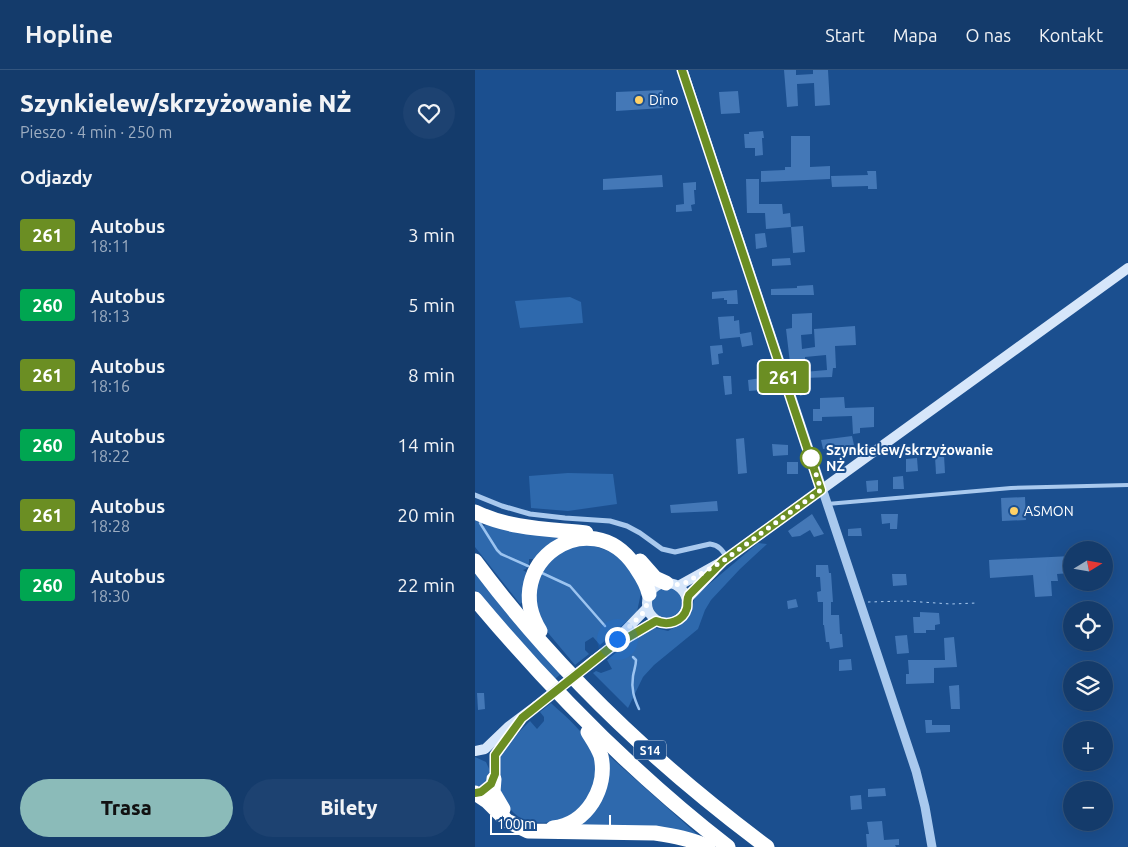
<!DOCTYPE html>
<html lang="pl">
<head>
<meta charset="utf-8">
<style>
  :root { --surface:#143b6b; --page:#1d4271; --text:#f1f3f6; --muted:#9dadc1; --line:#33557e; --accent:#8bbbb9 }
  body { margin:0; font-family:Ubuntu,sans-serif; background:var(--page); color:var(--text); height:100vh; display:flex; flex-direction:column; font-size:19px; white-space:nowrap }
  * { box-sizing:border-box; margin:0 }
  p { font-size:16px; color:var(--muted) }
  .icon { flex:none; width:28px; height:28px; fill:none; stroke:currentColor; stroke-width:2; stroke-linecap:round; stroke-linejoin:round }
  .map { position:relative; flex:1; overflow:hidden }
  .drawer { display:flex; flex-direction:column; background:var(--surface); width:475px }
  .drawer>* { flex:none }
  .badge { padding:0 10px; border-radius:4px; font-size:18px; line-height:32px }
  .needle { width:32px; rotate:79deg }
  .fabs { position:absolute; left:588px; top:471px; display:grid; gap:10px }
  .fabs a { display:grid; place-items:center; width:50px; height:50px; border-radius:50%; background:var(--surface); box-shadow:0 5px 20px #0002,0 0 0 1px var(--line); font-size:25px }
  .scale { position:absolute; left:15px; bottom:12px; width:121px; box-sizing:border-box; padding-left:5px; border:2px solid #fff; border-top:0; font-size:14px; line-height:18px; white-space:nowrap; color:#fff; -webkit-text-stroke:4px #1b4f8f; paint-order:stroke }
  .you { position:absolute; width:25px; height:25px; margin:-12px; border:4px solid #fff; border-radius:50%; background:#1a73e8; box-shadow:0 0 0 8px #1a73e833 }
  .map>.badge { position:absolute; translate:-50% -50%; box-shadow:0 0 0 2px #fff }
  h2 { padding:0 20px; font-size:19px; line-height:45px }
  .round { display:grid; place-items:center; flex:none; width:52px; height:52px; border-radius:26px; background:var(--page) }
  .summary { display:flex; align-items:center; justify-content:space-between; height:85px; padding:0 20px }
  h1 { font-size:24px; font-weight:800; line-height:38px }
  .primary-button { display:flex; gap:10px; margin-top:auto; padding:10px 20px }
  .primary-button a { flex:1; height:58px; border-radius:30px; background:var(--accent); color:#111; font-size:20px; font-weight:800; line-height:58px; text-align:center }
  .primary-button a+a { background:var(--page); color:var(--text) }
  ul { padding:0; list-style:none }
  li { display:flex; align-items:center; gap:15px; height:70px; padding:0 20px }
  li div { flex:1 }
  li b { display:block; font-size:19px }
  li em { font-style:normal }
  li .badge { min-width:55px; font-weight:700; text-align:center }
  header { display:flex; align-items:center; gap:30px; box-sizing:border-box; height:70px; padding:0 25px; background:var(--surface); border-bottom:1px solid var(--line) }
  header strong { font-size:24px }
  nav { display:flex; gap:28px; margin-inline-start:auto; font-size:18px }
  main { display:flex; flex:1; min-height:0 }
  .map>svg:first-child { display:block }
  .green { fill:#2e69ad }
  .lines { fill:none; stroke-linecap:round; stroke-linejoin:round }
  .stream { stroke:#9cc4f0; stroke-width:2.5 }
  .building { fill:#4478b7 }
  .path { stroke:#a9c9ee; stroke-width:1; stroke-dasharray:2.5 4; stroke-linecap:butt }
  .service { stroke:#a9c9ee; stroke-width:4 }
  .minor { stroke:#a9c9ee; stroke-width:5 }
  .tertiary { stroke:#a9c9ee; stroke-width:9 }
  .secondary { stroke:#d6e6fa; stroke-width:10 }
  .motorway { stroke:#fff; stroke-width:15 }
  .secondary-bridge { stroke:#d6e6fa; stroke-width:10 }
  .line-casing { stroke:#fff; stroke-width:11 }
  .line { stroke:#6b8e23; stroke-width:8 }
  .walk { stroke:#fff; stroke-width:5; stroke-dasharray:0 9 }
  .poi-dot { fill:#ffd166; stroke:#1b4f8f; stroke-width:2 }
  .stop-dot { fill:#fff; stroke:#6b8e23; stroke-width:2.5 }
  .labels { text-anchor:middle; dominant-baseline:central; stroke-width:4; stroke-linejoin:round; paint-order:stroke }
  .shield { fill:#1b4f8f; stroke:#bbcadd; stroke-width:1 }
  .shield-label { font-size:12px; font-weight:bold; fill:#fff }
  .poi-label { font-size:14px; fill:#fff; stroke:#1b4f8f; text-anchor:start }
  .stop-label { font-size:14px; font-weight:bold; fill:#fff; stroke:#1b4f8f; text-anchor:start }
</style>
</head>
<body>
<header>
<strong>Hopline</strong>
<nav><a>Start</a><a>Mapa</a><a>O nas</a><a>Kontakt</a></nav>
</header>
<main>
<section class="drawer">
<div class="summary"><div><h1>Szynkielew/skrzyżowanie NŻ</h1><p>Pieszo · 4 min · 250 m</p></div><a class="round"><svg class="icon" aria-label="heart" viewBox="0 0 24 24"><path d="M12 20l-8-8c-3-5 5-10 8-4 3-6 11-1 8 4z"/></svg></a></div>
<h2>Odjazdy</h2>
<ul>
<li><span class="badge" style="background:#6b8e23;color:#fff">261</span><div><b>Autobus</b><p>18:11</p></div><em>3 min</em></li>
<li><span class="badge" style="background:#00a651;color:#fff">260</span><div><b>Autobus</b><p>18:13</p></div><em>5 min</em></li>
<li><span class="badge" style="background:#6b8e23;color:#fff">261</span><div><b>Autobus</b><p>18:16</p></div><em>8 min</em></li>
<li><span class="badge" style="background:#00a651;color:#fff">260</span><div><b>Autobus</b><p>18:22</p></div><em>14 min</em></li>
<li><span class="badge" style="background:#6b8e23;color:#fff">261</span><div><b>Autobus</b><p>18:28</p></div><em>20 min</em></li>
<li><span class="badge" style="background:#00a651;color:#fff">260</span><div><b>Autobus</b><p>18:30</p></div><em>22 min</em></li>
</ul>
<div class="primary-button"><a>Trasa</a><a>Bilety</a></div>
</section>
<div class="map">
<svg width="653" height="777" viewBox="0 0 653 777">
  <rect width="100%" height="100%" fill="#1b4f8f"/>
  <g class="green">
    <path d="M95 227 106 232 108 253 45 258 40 231Z"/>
    <path d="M93 403 138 404 142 434 93 441 56 438 54 406Z"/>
    <path d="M0 450 9 456 12 454 85 468 67 480 59 489H54V493L51 499 48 500 51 502 48 532 45 534 0 477Z"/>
    <path d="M283 473 292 474 265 499 236 530 230 540 223 559 179 595 168 607 153 638 118 603 121 601 126 603 137 599 132 590 158 569 177 557 193 561 210 551 216 543 220 526Z"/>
    <path d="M114 474 144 485 167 518 162 542 125 575 118 567 110 572V580L114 584 100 595 69 558 60 540 62 509 69 494 86 480Z"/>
    <path d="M0 501 88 602 79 610 0 520Z"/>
    <circle cx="192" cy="533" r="15"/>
    <path d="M76 633C91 647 113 664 119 685 131 729 85 768 44 747 39 744 35 738 30 734H27C25 720 21 705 24 691 26 680 47 659 55 651L62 659 69 651V647L65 642Z"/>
    <path d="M132 684 224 766 104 758Z"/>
    <path d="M0 687 11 692 15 701 12 711 2 718H0Z"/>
  </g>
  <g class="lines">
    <g class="stream">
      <path d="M5 453 22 480 26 484 53 496"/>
      <path d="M67 503 95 516 130 556"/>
      <path d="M158 587 161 590C161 596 159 600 158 606 156 619 159 628 164 639"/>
    </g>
  </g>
  <g class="building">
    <path d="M309 0H321V5L338 4V0H353L355 35 340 36 339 13 322 14 323 36 312 37Z"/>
    <path d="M188 20V38L141 41V22Z"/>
    <path d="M263 21 265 43 246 44 244 22Z"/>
    <path d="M288 61 289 68H287L288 85 280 86V78H270L269 64H274V62Z"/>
    <path d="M316 66H335V97L355 96V109L286 112V101L310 100V97H316Z"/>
    <path d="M392 101H401L402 119H393V116L357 117 356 106 393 105Z"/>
    <path d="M187 105 188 117 128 120V109Z"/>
    <path d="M271 109H284V134H307L308 144 315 143 316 157 291 159 290 143H272Z"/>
    <path d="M221 112V120H219L220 134 216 135 217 141 201 142V135L209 134 208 113Z"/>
    <path d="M328 156 330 182 318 183 316 157Z"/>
    <path d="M290 163 292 177 281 179 280 164Z"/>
    <path d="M315 188 316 195 297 196V189Z"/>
    <path d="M338 215 339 225H296V219L322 218V216Z"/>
    <path d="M262 220 263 234H252V230H249V228L237 229V222Z"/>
    <path d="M337 243V264L326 265 327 279 340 277 339 259 380 256 381 275 360 276 361 298H358L357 307 329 308V302L352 300 351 285 330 287V291L315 293 311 259 317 258V244Z"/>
    <path d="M259 246V251L264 250 265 264 276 262 278 275 267 277 265 267 245 269 243 247Z"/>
    <path d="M247 275 248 283 243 284 244 294 237 295 235 276Z"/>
    <path d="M248 306H256L257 324 250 325Z"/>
    <path d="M286 308 287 320 274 321 273 310Z"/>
    <path d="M333 314 335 323 325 326 323 317Z"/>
    <path d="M369 327 370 338 399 337V357L385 358V363L378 364 377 346 347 347V351H338V339H345V328Z"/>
    <path d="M377 366 379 375 348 379 346 370Z"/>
    <path d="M269 368 272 403 263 404 261 369Z"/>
    <path d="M297 374 313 375V385L298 386Z"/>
    <path d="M469 385 470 403 461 404 460 386Z"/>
    <path d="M442 388 443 401 431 402V389Z"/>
    <rect x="312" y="392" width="11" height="12"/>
    <path d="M428 406 429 419H418V407Z"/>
    <path d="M403 410V421L392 422 391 411Z"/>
    <path d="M550 427 551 450 527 451 526 428Z"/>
    <path d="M242 431 243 441 196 443 195 435Z"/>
    <path d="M337 444 349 464 339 467 335 460 325 466 317 467 313 461Z"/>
    <path d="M406 444H423L422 459H415V453L407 454Z"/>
    <path d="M386 458 387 466H373V459Z"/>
    <path d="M596 486V503L582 504 583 511H576L577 526 560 527 558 505 515 508 514 490Z"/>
    <path d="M341 495H353L354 503H356L358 532H356V545H364L365 564H367L368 577 355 579 354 572H351L349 555H348V532H343L342 522 346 521 345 507H341Z"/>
    <path d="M417 504H431L432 515 418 516Z"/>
    <path d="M321 529 323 537 313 539 312 531Z"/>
    <path d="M445 542 464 543 465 554 460 555V560H451V563H439L438 547H445Z"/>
    <path d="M432 565 434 583 422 584 420 566Z"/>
    <path d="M479 567 482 597 459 598V613L431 614V604H434L433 590H470L469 568Z"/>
    <path d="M376 589 377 600 364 601V590Z"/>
    <path d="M484 615 485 639H476L474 616Z"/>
    <path d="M2 623H9L10 639 3 640Z"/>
    <path d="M450 650H457V655H475V662L451 663Z"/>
    <path d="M410 718 411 726 393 727V719Z"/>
    <path d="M386 725 387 739 376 740 375 726Z"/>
    <path d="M407 751 409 770 424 769V775H420L421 777H392L391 764H394L392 752Z"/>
  </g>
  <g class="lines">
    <path class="path" d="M393 532 431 531 476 534 502 533"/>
    <path class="service" d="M352 434 536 418 653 415"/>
    <path class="minor" d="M0 425 27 436 55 444 90 448 135 451 152 456 165 463 187 479 200 482 235 474C244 475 248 481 252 488"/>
    <path class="tertiary" d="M208 0 441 701 450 737 457 777"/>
    <g class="secondary">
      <circle cx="192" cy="533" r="20"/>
      <path d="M203 516 248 491 346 420 653 198"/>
      <path d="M212 529 239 501"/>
      <path d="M143 568 172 538"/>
      <path d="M119 590 135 578 181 551"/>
      <path d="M0 681 10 679 33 657 61 636"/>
      <path d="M17 713 20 704V685L47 648"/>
    </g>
    <g class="motorway">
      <path d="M0 442C35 459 73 459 111 463"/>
      <path d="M0 491C81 600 183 696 292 777"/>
      <path d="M165 491 180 508 191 513"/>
      <path d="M0 529C76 620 159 704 253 777"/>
      <path d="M65 561C23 494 115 430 160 496 166 505 172 513 174 524"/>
      <path d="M19 709 18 722 28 739"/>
      <path d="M0 723 12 731 32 751 53 761 180 763C199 766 216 769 233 777"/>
      <path d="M78 758C112 754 133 718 126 686 123 677 118 670 113 662"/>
    </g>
    <path class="secondary-bridge" d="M61 636 119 590"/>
  </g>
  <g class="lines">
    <defs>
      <path id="line" d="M0 723 6 722 16 714 20 704V685L47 648 135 578 181 551C193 556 208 552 212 538 213 533 211 530 214 525L248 491 346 420 207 0"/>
    </defs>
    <use href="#line" class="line-casing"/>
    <use href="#line" class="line"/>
    <path class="walk" d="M142 569 168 543C176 532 169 515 189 513 196 512 201 516 208 514L248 491 346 420 336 388"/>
  </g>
  <g class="poi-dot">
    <circle cx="164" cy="30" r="5"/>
    <circle cx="539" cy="441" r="5"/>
  </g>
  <circle class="stop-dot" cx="336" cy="388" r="10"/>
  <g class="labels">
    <rect class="shield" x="159" y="670.5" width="32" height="19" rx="4"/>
    <g class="shield-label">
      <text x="175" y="680">S14</text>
    </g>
    <g class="poi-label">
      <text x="174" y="30">Dino</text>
      <text x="549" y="441">ASMON</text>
    </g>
    <g class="stop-label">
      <text x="351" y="380">Szynkielew/skrzyżowanie<tspan x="351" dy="16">NŻ</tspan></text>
    </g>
  </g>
</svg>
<div class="fabs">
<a><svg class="needle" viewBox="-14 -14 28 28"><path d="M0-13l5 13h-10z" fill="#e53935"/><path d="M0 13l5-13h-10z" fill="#9dadc1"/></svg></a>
<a><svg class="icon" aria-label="locate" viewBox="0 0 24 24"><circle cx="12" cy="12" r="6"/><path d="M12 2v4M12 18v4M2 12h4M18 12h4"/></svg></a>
<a><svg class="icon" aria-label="layers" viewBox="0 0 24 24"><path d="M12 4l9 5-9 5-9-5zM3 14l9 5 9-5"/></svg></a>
<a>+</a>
<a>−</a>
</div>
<div class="scale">100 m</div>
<div class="you" style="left:142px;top:569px"></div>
<b class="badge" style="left:309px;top:307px;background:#6b8e23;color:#fff">261</b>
</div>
</main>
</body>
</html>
